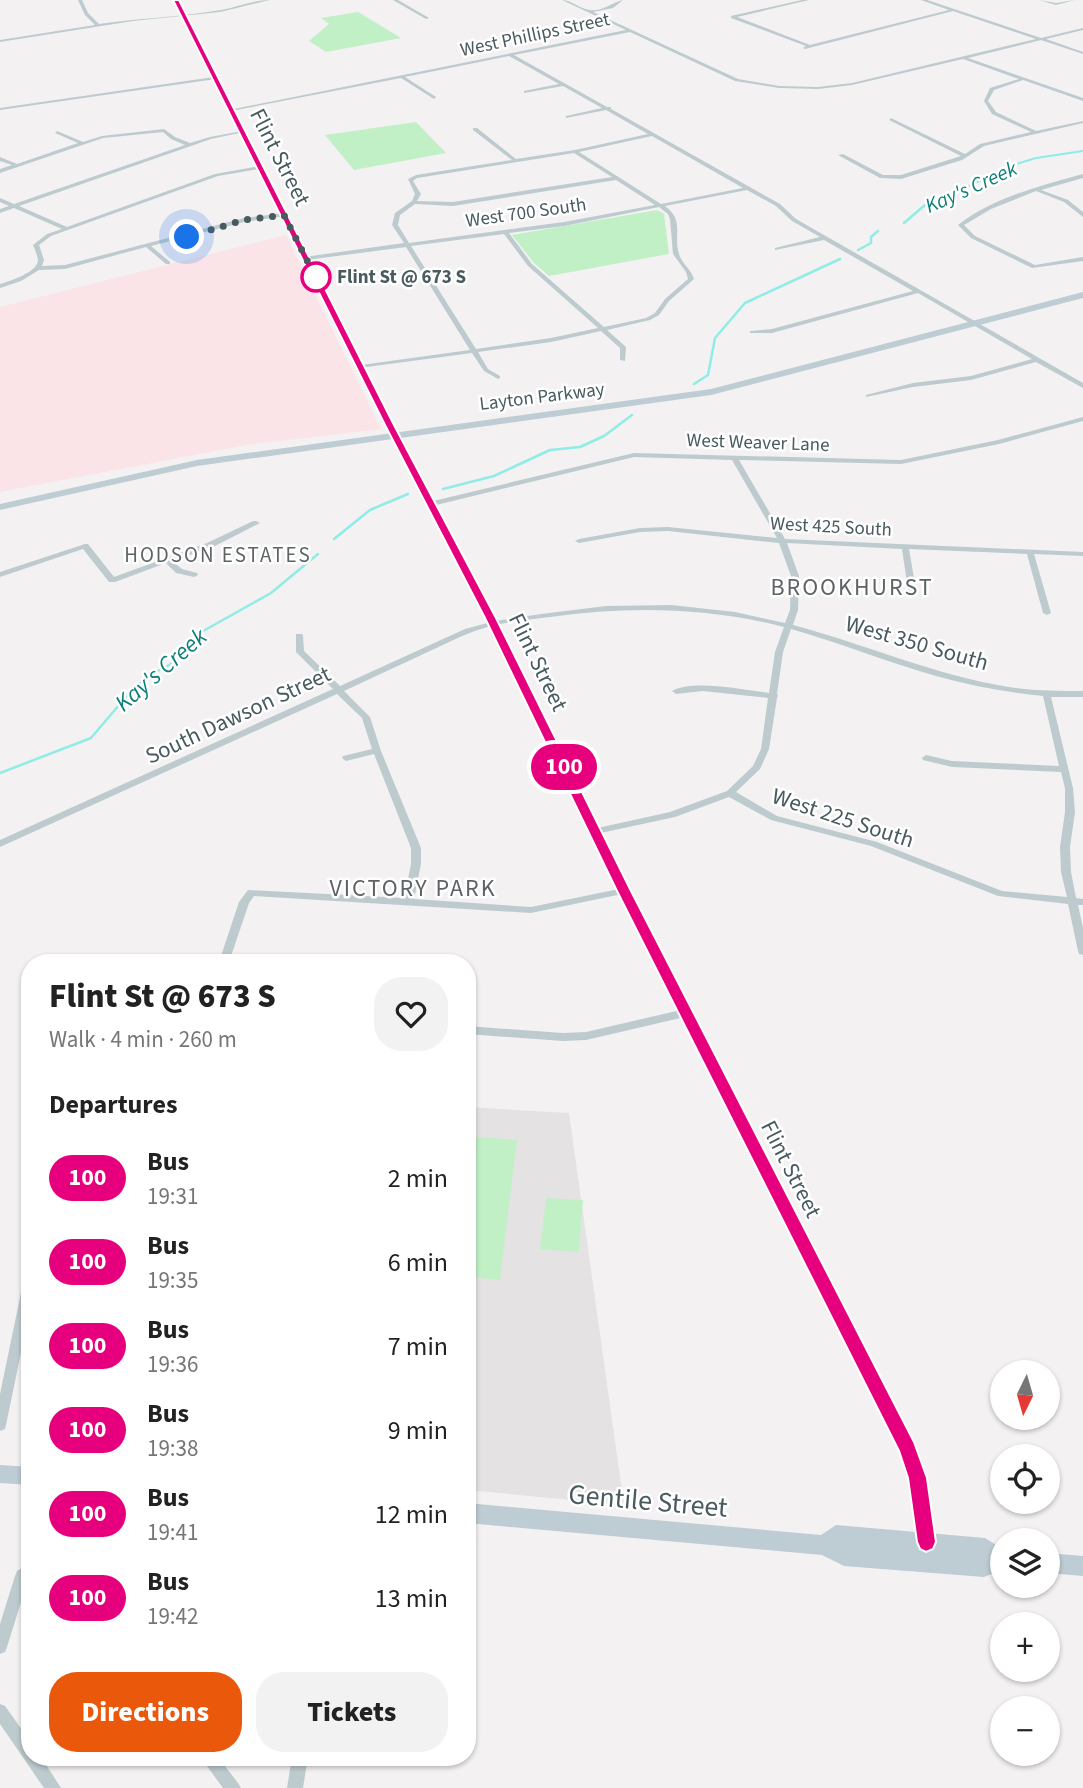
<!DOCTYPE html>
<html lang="en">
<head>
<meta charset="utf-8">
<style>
  :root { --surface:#fff; --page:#f2f2f2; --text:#222; --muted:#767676; --accent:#ea580c }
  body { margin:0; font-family:"Source Sans 3",sans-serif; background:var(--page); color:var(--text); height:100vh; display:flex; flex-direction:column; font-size:26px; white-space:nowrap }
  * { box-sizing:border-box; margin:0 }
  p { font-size:23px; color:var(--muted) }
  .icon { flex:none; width:38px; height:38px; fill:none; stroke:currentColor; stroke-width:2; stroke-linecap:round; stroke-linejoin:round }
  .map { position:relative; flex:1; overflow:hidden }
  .side { position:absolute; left:21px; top:954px; width:455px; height:812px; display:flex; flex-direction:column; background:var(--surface); border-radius:28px; box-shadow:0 2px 5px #0004 }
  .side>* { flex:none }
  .badge { padding:0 14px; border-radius:23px; font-size:24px; line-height:46px }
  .needle { width:46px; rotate:185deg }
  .fabs { position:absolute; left:990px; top:1360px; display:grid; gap:14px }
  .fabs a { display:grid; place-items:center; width:70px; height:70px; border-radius:50%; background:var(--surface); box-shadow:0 2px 5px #0004; font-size:35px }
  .you { position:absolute; width:35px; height:35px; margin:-18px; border:5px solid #fff; border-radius:50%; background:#1a73e8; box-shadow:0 0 0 10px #1a73e833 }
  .map>.badge { position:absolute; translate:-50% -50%; box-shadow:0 0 0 4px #fff }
  h2 { padding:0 28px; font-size:26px; line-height:63px }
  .round { display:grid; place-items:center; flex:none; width:74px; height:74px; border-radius:28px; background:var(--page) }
  .overview { display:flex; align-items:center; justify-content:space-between; height:119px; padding:0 28px }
  h1 { font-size:33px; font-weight:800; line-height:52px }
  .primary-button { display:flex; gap:14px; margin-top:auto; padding:14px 28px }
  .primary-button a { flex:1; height:80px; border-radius:28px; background:var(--accent); color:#fff; font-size:28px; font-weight:800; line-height:80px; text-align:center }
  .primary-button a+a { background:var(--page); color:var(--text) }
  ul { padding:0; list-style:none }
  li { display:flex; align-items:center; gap:21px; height:84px; padding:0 28px }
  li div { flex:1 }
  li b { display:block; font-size:26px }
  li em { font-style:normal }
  li .badge { min-width:77px; font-weight:700; text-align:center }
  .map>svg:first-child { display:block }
  .education { fill:#e5e2e4 }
  .medical { fill:#fbe4e8 }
  .green { fill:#c1f0c6 }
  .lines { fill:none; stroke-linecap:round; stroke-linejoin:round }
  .stream-far1 { stroke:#8fece6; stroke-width:2 }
  .stream { stroke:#8fece6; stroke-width:2.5 }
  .minor { fill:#bdcbce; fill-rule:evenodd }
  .tertiary { fill:#bdcbce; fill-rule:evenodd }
  .secondary { fill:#bdcdd3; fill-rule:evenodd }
  .line { fill:#e6007e; stroke:#fff; stroke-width:2 }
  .walk { stroke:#495b5f; stroke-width:7; stroke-dasharray:0 12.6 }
  .stop-dot { fill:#fff; stroke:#e6007e; stroke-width:3.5 }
  .labels { text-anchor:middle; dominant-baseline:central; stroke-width:5; stroke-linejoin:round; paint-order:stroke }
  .far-street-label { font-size:19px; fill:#495b5f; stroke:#fff }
  .far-stop-label { font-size:19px; font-weight:bold; fill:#495b5f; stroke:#fff; text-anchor:start }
  .far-water-label { font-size:21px; font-style:italic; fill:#0e7f78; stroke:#fff }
  .far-neighbourhood-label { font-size:21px; letter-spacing:2px; fill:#5e6466; stroke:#fff }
  .street-label { font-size:23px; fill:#495b5f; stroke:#fff }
  .neighbourhood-label { font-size:24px; letter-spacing:2px; fill:#5e6466; stroke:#fff }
  .water-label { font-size:24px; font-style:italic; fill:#0e7f78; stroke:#fff }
  .near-street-label { font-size:28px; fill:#495b5f; stroke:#fff }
</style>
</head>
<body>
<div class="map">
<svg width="1083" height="1788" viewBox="0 0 1083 1788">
  <rect width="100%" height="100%" fill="#f4f1f2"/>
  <path class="education" d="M467 1107 569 1113 624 1505 467 1490Z"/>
  <path class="medical" d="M286 235 381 429 247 445 0 492V307Z"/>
  <g class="green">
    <path d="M358 12 401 38 326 52 309 41 329 24 321 18Z"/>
    <path d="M416 122 446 153 354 170 325 135Z"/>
    <path d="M657 210 664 214 669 254 549 276 534 263 512 235Z"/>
    <path d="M467 1136 517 1140 500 1280 467 1277Z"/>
    <path d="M546 1198 583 1200 579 1252 540 1249Z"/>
  </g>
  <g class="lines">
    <path class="stream-far1" d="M946 197 1013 165 1036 158 1083 151"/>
    <g class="stream">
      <path d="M904 223 925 205 951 196"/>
      <path d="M858 250 871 243V237L878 231"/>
      <path d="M694 384 708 375 715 338 745 303 840 259"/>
      <path d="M443 489 494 476 550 450 580 447 604 436 632 415"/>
      <path d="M334 539 370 510 408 494"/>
      <path d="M0 773 91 738 131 691 150 675 171 664 196 635 271 593 318 554"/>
    </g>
    <g class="minor">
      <path d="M78 0H82L88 13 99 24C140 18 181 17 221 10 237 7 253 0 270 0L220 12 133 21 0 42V40L95 25 85 15Z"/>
      <path d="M393 0H398L429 18 426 19Z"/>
      <path d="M562 0C572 0 580 9 590 10 602 12 613 2 623 0L613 8 593 12 738 79 779 86 818 87 852 83 1036 39 953 11 805 49 803 48 806 46 731 18V16L802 0H809L737 17 810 45 949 10 921 0H927L1041 38 1083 28V30L1046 39 1083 52V54L1041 40 968 58 1083 98V101L1023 80 994 90 988 101 996 112 1036 131 1083 121V123L984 146 962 160 901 179 880 178 838 155 843 154 883 175H901L961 156 889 120 891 118 965 154 980 144 1031 132 992 114 984 101 990 88 1019 79 963 59 852 85 818 89 779 88 735 81 630 32 514 55 607 107H611V109L780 204 796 219 1083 383V388L1036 362 971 380 913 387 866 397V395L913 383 971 376 1032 359 918 293 772 333H750V331L772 329 913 291 824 240 775 250V248L820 237 792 221 776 206 747 190 665 206C685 221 673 235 679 254 682 264 691 269 694 279L669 301 659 315 650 320 607 330 626 347 625 361 620 360V348L601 331 551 342 478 352 488 369 500 376V378L498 379 484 371 472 353 359 368 358 367 361 365 470 350 406 247 306 260 304 259V257L404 243 392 225 395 213 412 201 415 194 408 179 416 175 512 160 473 130V128H477L516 159 575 150 648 134 606 110 566 118V116L602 108 563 86 524 93V91L559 84 509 56 405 77 436 97 434 99 401 78 231 111 229 110 626 30ZM652 136 743 188 661 204 579 152ZM574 153 612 177 453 202 417 201 421 194 413 181 417 178ZM616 180 655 205 564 222 409 243 398 225 400 215 415 204 453 206ZM659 207 668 214 670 219 673 254 686 272 688 279 665 299 655 313 646 318 604 327 532 264 509 233 564 226ZM504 234 528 266 598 328 551 338 476 349 411 246Z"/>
      <path d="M1039 0 1056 3 1075 0 1056 5Z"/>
      <path d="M214 77 216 79 0 110V108Z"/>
      <path d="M164 129 175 137 190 143 210 137 242 131 244 132 211 139 19 206 67 227 215 174 261 166 264 168 218 176 51 236 39 245 44 260 42 266 65 265 244 218 284 213 286 214V216L244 222 151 246 170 262V264H166L146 247 65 269 39 270 21 281 0 288V284C10 281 36 273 38 261 38 257 35 250 33 245L47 234 62 229 14 208 0 213V209L9 206 0 202V198L14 204 185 145 171 139 163 132 103 138 0 173V169L12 165 0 161V157L17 164 78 143 55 133 57 131 83 142 102 136Z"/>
      <path d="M1083 174V178L1041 190 1068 200 1083 212V217L1064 202 1036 191 991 209 964 225 975 236 1035 265 1083 257V261L1032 268 971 238 958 225C993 197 1041 186 1083 174Z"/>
      <path d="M1083 417V421L999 444 901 464 739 460 785 539 1083 552V556L1034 554 1051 613 1047 615 1043 613 1027 554 909 549 916 590 912 592 908 590 902 549 787 543 799 576 798 610 793 625C865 644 934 675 1009 687 1034 691 1058 691 1083 691V697H1051L1073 788 1075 812 1070 847 1071 872 1076 898 1083 899V905H1078L1083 928V955L1079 954 1078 951 1068 904 998 896 871 846 771 820 729 797 675 817 596 834 593 833 591 831 593 829 670 812 727 791 753 766 761 749 768 698 703 691 676 694 672 691C693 679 744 690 769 693L775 652 784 627C707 607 628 606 550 617 527 620 503 622 481 629 464 634 448 643 432 650 403 664 373 677 344 691L370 717 381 751 421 848V864L414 899 531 907 624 888 629 891 627 893 531 913 254 896 249 903 229 962H219L239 902 248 890 404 898 411 864V848L374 754 346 761 342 758 343 756 372 749 362 718 337 694 0 847V840L333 689 296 652V634H302L303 636 304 651 340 686 465 629 495 621 541 614 606 606 671 605 735 612 785 623 790 610 791 576 779 543 668 531 640 532 579 543 575 541 579 539 640 528 668 527 777 538 732 460 634 457 432 506 428 504 429 502 634 453 901 460 998 440ZM791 629C840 643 887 662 936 676 971 686 1006 692 1043 696L1059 766 952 761 926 755 922 758 923 760 952 767 1061 772 1065 788V812L1060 847 1061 872 1067 897 1002 891 877 842 777 816 736 792 760 769 769 749 777 698 778 696 777 694 783 652Z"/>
      <path d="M253 521H256L260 523 213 547 172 561 182 569 197 573 198 575 194 577 176 573 166 563 115 582H109L83 549 0 577V572L85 544H88L114 577 207 543Z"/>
      <path d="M685 1009 689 1010 690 1013 689 1016 586 1040 563 1041 467 1034V1026L563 1033 586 1032Z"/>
      <path d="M30 1273V1309L6 1425 5 1429 0 1431V1394L24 1278 26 1274Z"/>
      <path d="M30 1563V1579L28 1580 7 1647 5 1652 0 1654V1624L15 1576 17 1571Z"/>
      <path d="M0 1704 5 1706 30 1741V1757H41L61 1788H44L0 1724Z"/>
      <path d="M201 1757H218L238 1783 241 1788H223L204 1762Z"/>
      <path d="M292 1757H308L303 1788H287Z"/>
    </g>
    <path class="tertiary" d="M173 0H179L394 425 496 618 630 891 914 1442 926 1478 935 1542 932 1548 926 1551 920 1548 917 1542 910 1478 900 1450 618 891 486 618 386 425Z"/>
    <g class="secondary">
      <path d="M1083 292V298L711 395 197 466 0 510V504L197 460 711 389Z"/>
      <path d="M0 1465 30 1467V1485L0 1483Z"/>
      <path d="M467 1503 821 1535 836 1525 985 1538 1003 1549V1569L984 1577 844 1566 822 1555 467 1523Z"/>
      <path d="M1048 1553 1083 1556V1576L1048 1573Z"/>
    </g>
  </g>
  <path class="line" d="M173 0H179L394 425 496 618 631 891 914 1442 927 1478 936 1542 933 1549 926 1552 920 1549 917 1542 908 1478 899 1451 617 891 485 618 385 425Z"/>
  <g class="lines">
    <path class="walk" d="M187 237 244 220 284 215 317 280 316 277"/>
  </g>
  <circle class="stop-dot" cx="316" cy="277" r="14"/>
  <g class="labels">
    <g class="far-street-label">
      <text transform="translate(535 35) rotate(-12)">West Phillips Street</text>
      <text transform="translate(526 213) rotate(-8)">West 700 South</text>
      <text transform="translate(542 397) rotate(-7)">Layton Parkway</text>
      <text transform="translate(758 443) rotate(2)">West Weaver Lane</text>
      <text transform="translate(831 527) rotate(3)">West 425 South</text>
    </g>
    <g class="far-stop-label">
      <text x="337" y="277">Flint St @ 673 S</text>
    </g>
    <g class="far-water-label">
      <text transform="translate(971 187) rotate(-24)">Kay's Creek</text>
    </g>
    <g class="far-neighbourhood-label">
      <text x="218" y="555">HODSON ESTATES</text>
    </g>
    <g class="street-label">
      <text transform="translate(280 157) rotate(63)">Flint Street</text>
      <text transform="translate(917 643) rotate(16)">West 350 South</text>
      <text transform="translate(538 662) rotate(64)">Flint Street</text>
      <text transform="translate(238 715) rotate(-25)">South Dawson Street</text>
      <text transform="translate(843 818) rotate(18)">West 225 South</text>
      <text transform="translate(791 1169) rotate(63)">Flint Street</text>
    </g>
    <g class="neighbourhood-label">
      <text x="852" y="587">BROOKHURST</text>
      <text x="413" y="888">VICTORY PARK</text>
    </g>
    <g class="water-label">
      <text transform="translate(161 670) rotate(-41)">Kay's Creek</text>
    </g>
    <g class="near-street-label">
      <text transform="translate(648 1501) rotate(5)">Gentile Street</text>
    </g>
  </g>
</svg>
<div class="fabs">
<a><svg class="needle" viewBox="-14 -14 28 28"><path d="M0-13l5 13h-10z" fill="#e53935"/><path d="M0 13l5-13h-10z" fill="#767676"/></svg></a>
<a><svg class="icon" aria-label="locate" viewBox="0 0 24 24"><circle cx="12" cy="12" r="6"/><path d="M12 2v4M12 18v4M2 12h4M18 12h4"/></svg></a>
<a><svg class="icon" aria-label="layers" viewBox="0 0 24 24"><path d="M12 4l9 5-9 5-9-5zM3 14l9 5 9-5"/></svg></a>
<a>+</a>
<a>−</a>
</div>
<div class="you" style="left:187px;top:237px"></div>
<b class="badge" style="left:564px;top:767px;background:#e6007e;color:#fff">100</b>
<section class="side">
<div class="overview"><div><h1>Flint St @ 673 S</h1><p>Walk · 4 min · 260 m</p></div><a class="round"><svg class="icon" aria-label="heart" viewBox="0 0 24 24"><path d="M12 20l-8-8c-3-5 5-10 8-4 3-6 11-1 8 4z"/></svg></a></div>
<h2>Departures</h2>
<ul>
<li><span class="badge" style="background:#e6007e;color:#fff">100</span><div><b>Bus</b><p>19:31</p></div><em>2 min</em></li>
<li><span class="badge" style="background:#e6007e;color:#fff">100</span><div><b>Bus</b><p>19:35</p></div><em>6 min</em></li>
<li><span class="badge" style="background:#e6007e;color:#fff">100</span><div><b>Bus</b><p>19:36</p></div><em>7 min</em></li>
<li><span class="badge" style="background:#e6007e;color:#fff">100</span><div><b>Bus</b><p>19:38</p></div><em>9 min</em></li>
<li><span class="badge" style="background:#e6007e;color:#fff">100</span><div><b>Bus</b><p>19:41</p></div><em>12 min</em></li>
<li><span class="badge" style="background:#e6007e;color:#fff">100</span><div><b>Bus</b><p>19:42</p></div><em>13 min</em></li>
</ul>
<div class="primary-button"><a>Directions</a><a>Tickets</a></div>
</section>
</div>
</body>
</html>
